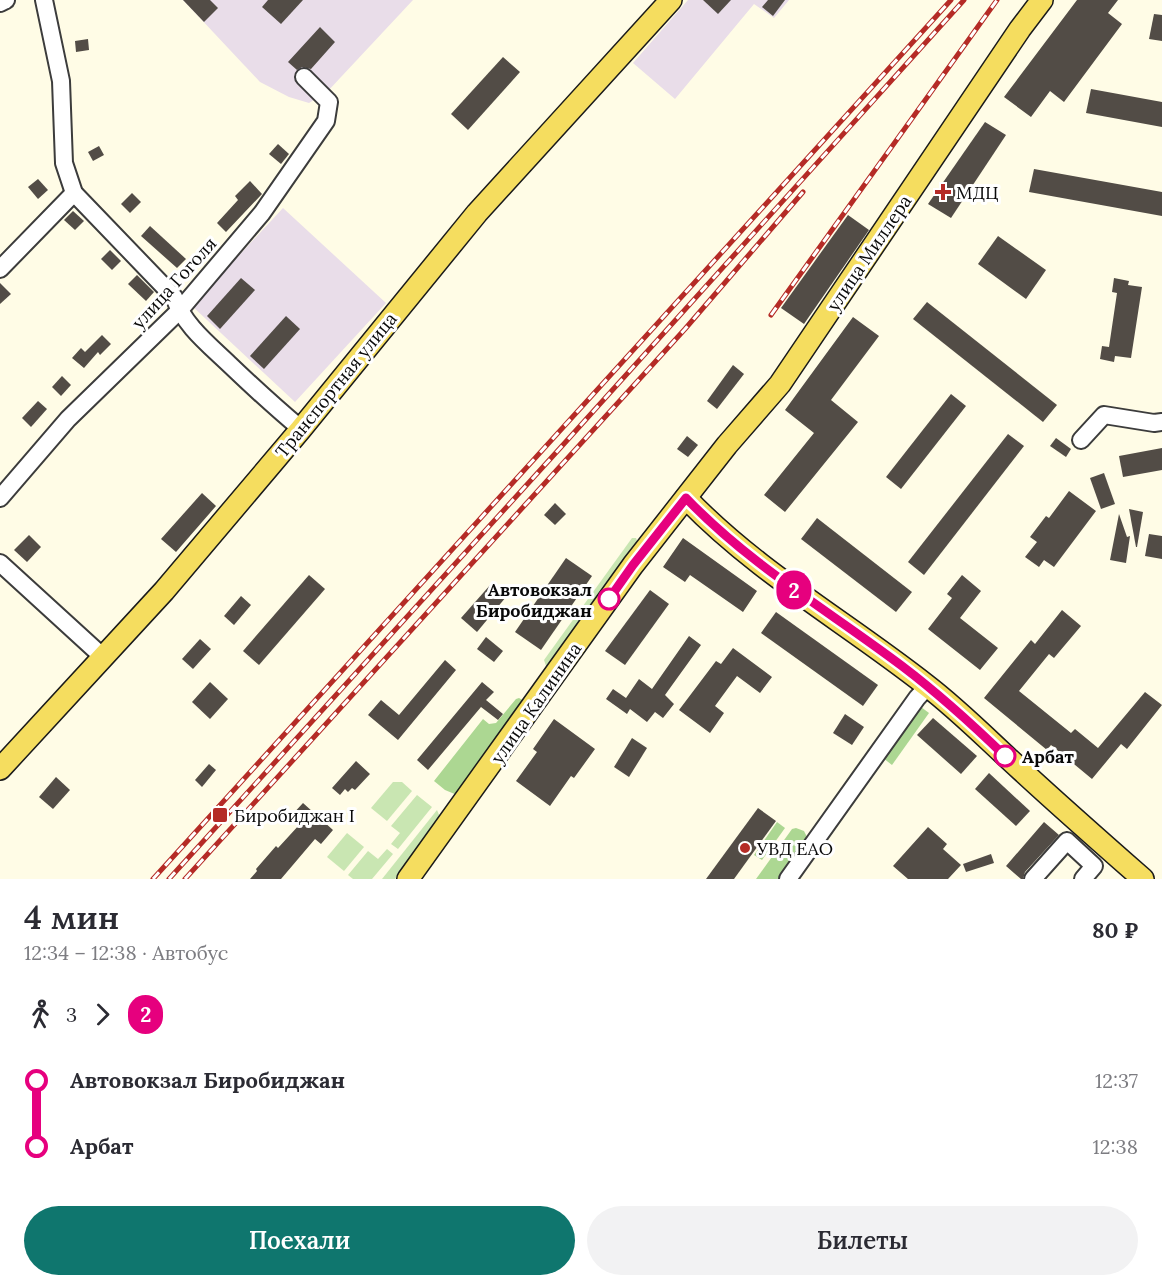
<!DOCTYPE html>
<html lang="ru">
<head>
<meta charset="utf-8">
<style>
  :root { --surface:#fff; --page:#f2f2f3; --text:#2b2b33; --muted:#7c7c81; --accent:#0f766e }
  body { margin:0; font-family:Lora,serif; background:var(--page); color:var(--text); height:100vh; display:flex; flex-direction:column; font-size:22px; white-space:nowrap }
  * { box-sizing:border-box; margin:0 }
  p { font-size:20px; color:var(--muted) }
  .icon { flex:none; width:33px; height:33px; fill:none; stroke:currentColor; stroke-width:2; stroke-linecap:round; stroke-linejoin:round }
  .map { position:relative; height:879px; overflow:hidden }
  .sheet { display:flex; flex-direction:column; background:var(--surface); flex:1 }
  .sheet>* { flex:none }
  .badge { padding:0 12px; border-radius:20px; font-size:21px; line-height:39px }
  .map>.badge { position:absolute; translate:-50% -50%; box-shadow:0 0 0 3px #fff }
  .legs { display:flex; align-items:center; gap:9px; height:66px; padding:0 24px; font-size:20px }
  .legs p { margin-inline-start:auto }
  .summary { display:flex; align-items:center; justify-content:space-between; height:102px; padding:0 24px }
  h1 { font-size:33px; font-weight:600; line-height:45px }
  .button { display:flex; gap:12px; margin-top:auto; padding:12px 24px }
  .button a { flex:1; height:69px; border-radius:36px; background:var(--accent); color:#fff; font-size:24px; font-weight:600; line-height:69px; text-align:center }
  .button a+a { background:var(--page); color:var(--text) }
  ul { padding:0 24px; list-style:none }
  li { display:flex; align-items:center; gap:21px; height:66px; font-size:22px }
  li i { display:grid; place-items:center; width:9px; height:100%; margin:0 8px; background:currentColor }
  li i::after { content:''; width:15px; height:15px; margin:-8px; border:4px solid; border-radius:50%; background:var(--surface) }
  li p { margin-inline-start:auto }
  li:first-child i { background:linear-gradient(#0000 50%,currentColor 0) }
  li:last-child i { background:linear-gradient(currentColor 50%,#0000 0) }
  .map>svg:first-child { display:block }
  .industrial { fill:#e9dde9 }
  .green { fill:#c9e6b2 }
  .forest { fill:#acd792 }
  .building { fill:#524c46 }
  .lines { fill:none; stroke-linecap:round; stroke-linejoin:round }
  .minor-casing { stroke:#3c3c3c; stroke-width:20 }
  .major-casing { stroke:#1a1a1a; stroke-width:24 }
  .minor { stroke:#fff; stroke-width:16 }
  .major { stroke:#f5dd5f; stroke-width:21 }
  .rail-casing { stroke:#b52b26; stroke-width:5 }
  .rail { stroke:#fff; stroke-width:3; stroke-dasharray:9; stroke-linecap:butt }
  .line-1-casing { stroke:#fff; stroke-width:14 }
  .line-1 { stroke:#e6007e; stroke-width:9 }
  .poi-dot { fill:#b52b26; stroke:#fff; stroke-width:2 }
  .stop-1-dot { fill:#fff; stroke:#e6007e; stroke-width:3 }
  .labels { text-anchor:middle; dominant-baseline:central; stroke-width:6; stroke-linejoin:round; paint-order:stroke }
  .poi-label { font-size:18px; fill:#090909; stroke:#fff; text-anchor:start }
  .street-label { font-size:18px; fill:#090909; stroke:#fff }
  .stop-label { font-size:18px; font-weight:bold; fill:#090909; stroke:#fff; text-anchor:end }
</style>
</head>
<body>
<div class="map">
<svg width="1162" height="879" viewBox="0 0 1162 879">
  <rect width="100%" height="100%" fill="#fffce6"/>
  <g class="industrial">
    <path d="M183 0H413L327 92 309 103 289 97 260 82Z"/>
    <path d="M688 0H789L774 18 754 4 675 99 633 63Z"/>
    <path d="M283 208 386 303 295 402 192 306Z"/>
  </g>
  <g class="green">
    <path d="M632 538H636L638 543 549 666H546L544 660Z"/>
    <path d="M393 782H402L412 791 387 821 371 808Z"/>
    <path d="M417 795 432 807 398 849 391 844 400 833 391 826Z"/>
    <path d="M437 810 440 817 400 873 395 879H382Z"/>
    <path d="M347 833 364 847 344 871 327 857Z"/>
    <path d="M387 849 393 854 372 879H353L348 875 368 851 378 859Z"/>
  </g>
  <g class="forest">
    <path d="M519 698 526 702 457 795 445 790 434 781 483 719 489 724 496 723 516 699Z"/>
    <path d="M921 707 929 713 892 765 883 758 918 709Z"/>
    <path d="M777 822 785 828 762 860 754 855Z"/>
    <path d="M796 828 804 831 808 839 779 879H756L792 829Z"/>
  </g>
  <g class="building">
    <path d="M183 0H210L218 8 204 22Z"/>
    <path d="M268 0H303L281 24 262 7Z"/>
    <path d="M703 0H731L718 14Z"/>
    <path d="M768 0H785L773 16 762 7Z"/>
    <path d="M1077 0H1118L1108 13 1122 24 1064 102 1050 91 1031 117 1004 97Z"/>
    <path d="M1154 14 1162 15V41L1149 39Z"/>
    <path d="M320 27 335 42 311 69 302 67 297 70 288 62Z"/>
    <path d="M88 39 89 50 76 52 75 41Z"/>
    <path d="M503 57 520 72 468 130 451 114Z"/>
    <path d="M1091 89 1162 102V127L1086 113Z"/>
    <path d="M985 122 1006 135 951 218 928 204Z"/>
    <path d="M278 144 289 154 281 164 269 154Z"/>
    <path d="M99 146 104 155 93 161 88 152Z"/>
    <path d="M1034 169 1162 192V216L1029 192Z"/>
    <path d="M38 179 48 190 38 199 28 187Z"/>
    <path d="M250 181 262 194 226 232 217 223 238 200 235 196Z"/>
    <path d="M132 193 141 202 130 213 121 204Z"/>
    <path d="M73 211 84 221 75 230 64 220Z"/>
    <path d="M848 215 869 230 804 324 781 308Z"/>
    <path d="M150 226 186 259 177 268 141 236Z"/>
    <path d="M998 236 1046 270 1026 299 978 264Z"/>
    <path d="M110 250 121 261 112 270 101 259Z"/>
    <path d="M137 275 154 292 146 301 128 284Z"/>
    <path d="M241 278 255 290 220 329 207 316Z"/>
    <path d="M1114 278 1129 281 1128 285 1142 287 1131 358 1115 356 1114 362 1100 359 1102 346 1109 347 1117 293 1112 292Z"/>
    <path d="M0 283 11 294 0 304Z"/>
    <path d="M927 302 1057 405 1043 422 913 319Z"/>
    <path d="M286 316 300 329 264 369 250 356Z"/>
    <path d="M853 317 879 336 831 400 858 422 785 512 764 495 814 433 785 410Z"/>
    <path d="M102 335 111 344 100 355 98 352 84 368 72 358 81 348 85 352Z"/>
    <path d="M733 365 744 374 717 409 707 401Z"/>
    <path d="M62 376 71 385 61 396 52 387Z"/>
    <path d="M951 394 966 406 901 489 886 477Z"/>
    <path d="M38 401 47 409 31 427 22 418Z"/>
    <path d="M1008 434 1024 446 924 575 908 562Z"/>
    <path d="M687 436 698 445 688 457 677 449Z"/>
    <path d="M1056 438 1071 449 1066 457 1050 446Z"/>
    <path d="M1162 448V470L1123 477 1119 456Z"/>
    <path d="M1104 473 1115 504 1101 509 1090 478Z"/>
    <path d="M1069 491 1096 511 1054 567 1044 560 1039 567 1025 557 1037 542 1030 537 1046 516 1049 518Z"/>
    <path d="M202 493 216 506 176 552 161 539Z"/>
    <path d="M555 503 566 514 555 525 544 515Z"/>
    <path d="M1129 509 1143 512 1137 547H1136Z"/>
    <path d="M1119 514 1127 537 1130 536 1126 563 1110 560Z"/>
    <path d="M817 518 912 592 896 612 801 539Z"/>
    <path d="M1149 534 1162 536V559L1145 556Z"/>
    <path d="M29 535 41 547 27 562 14 550Z"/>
    <path d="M683 538 757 591 743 612 690 575 685 582 663 567Z"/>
    <path d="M566 558 592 576 541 650 515 632Z"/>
    <path d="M309 575 325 589 259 665 243 651Z"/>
    <path d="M962 575 981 591 960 618 998 648 980 670 928 629 952 598 947 594Z"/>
    <path d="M491 584 506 597 477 632 461 618Z"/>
    <path d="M650 590 669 604 625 665 605 651Z"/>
    <path d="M241 596 251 605 234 625 224 616Z"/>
    <path d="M1062 610 1081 626 1054 658 1049 654 1019 691 1071 733 1075 729 1098 748 1145 692 1162 705 1127 749 1121 744 1092 779 1051 745 1047 750 984 698 1031 640 1035 644Z"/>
    <path d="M776 612 878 685 863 706 761 633Z"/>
    <path d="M689 636 701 645 665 695 674 704 663 718 655 712 647 722 630 709 627 714 606 699 613 689 626 698 639 679 652 689Z"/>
    <path d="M486 637 503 651 494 662 477 649Z"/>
    <path d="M200 639 211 649 193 669 182 659Z"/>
    <path d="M733 648 772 677 760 693 737 676 715 706 724 713 710 733 679 710 716 661 721 664Z"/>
    <path d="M445 660 456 670 398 740 368 715 381 700 399 715Z"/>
    <path d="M210 682 228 699 210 719 192 702Z"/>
    <path d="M482 682 494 692 486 700 503 714 498 720 481 707 428 770 417 760Z"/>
    <path d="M845 714 864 727 852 745 833 733Z"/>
    <path d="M933 718 977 756 961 774 917 735Z"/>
    <path d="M554 719 595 749 574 778 571 776 550 806 516 781 537 752 533 749Z"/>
    <path d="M632 738 647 748 629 777 614 767Z"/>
    <path d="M356 761 370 774 355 790 352 788 348 792 345 789 340 795 332 788Z"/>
    <path d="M209 764 216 770 202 787 195 780Z"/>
    <path d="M989 773 1030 811 1016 826 975 789Z"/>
    <path d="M56 777 70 790 53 809 39 797Z"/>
    <path d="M303 803 333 830 321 844 315 839 281 879H250L257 871 256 869 276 846 278 848 300 824 291 816Z"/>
    <path d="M758 808 776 821 734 879H706Z"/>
    <path d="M1044 822 1059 835 1025 872 1023 879H1021L1006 866Z"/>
    <path d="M928 827 947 844 943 849 961 865 948 879H908L893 866Z"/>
    <path d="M991 854 994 863 966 872 963 864Z"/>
  </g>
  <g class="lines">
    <defs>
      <g id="minor">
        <path d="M44 0 61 81 64 163 74 193 174 297C184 325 207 343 229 364 252 386 276 408 301 429"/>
        <path d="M0 3 6 0"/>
        <path d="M0 269 74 193"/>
        <path d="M1081 440 1104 415 1154 423 1162 422"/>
        <path d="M0 498 68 419 179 311 262 213 326 121 329 102 304 77"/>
        <path d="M0 563 103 657"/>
        <path d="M788 879 917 698 928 686"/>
        <path d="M1033 879 1067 841 1094 866 1083 879"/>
      </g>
      <g id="major">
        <path d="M686 498C757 572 846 622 926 685 960 711 989 741 1021 770 1061 807 1102 843 1143 879"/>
        <path d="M0 769 164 591 301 429 477 213 671 0"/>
        <path d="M408 879 633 565 727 445 780 384 1020 29 1042 0"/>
      </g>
    </defs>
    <use href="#minor" class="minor-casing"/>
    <use href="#major" class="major-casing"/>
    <use href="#minor" class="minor"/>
    <use href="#major" class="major"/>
    <defs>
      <g id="rail">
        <path d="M771 315 997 0"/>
        <path d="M153 879 951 0"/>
        <path d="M169 879 562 446 964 0"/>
        <path d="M185 879 685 329 803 192"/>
      </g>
    </defs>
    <use href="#rail" class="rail-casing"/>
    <use href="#rail" class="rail"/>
  </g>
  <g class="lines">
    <defs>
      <path id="line-1" d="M609 599 633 565 686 498C750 565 829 611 902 666 939 694 972 724 1005 756"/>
    </defs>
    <use href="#line-1" class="line-1-casing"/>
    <use href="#line-1" class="line-1"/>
  </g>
  <g class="poi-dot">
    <path d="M940 183h6v6h6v6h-6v6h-6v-6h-6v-6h6z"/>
    <rect x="212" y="807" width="16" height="16" rx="3"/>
    <circle cx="745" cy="848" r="6"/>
  </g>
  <g class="stop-1-dot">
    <circle cx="609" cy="599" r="10"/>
    <circle cx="1005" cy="756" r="10"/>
  </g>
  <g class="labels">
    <g class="poi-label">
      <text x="956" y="192">МДЦ</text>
      <text x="234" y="815">Биробиджан I</text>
      <text x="757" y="848">УВД ЕАО</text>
    </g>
    <g class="street-label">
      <text transform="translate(869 253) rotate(-56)">улица Миллера</text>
      <text transform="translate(174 283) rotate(-48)">улица Гоголя</text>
      <text transform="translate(336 385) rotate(-51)">Транспортная улица</text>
      <text transform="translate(536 703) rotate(-55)">улица Калинина</text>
    </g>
    <g class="stop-label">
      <text x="592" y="589">Автовокзал<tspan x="592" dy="21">Биробиджан</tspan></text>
      <text x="1022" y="756" text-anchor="start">Арбат</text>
    </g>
  </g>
</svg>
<b class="badge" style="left:794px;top:590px;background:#e6007e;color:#fff">2</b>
</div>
<section class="sheet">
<div class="summary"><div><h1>4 мин</h1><p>12:34 – 12:38 · Автобус</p></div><b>80 ₽</b></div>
<div class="legs"><svg class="icon" aria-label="walk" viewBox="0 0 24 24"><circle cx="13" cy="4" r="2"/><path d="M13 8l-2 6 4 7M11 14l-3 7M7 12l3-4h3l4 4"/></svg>3<svg class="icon" aria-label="forward" viewBox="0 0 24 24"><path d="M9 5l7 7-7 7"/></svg><b class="badge" style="background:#e6007e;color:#fff">2</b></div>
<ul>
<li><i style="color:#e6007e"></i><b>Автовокзал Биробиджан</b><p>12:37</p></li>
<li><i style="color:#e6007e"></i><b>Арбат</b><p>12:38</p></li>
</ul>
<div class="button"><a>Поехали</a><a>Билеты</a></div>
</section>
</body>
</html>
